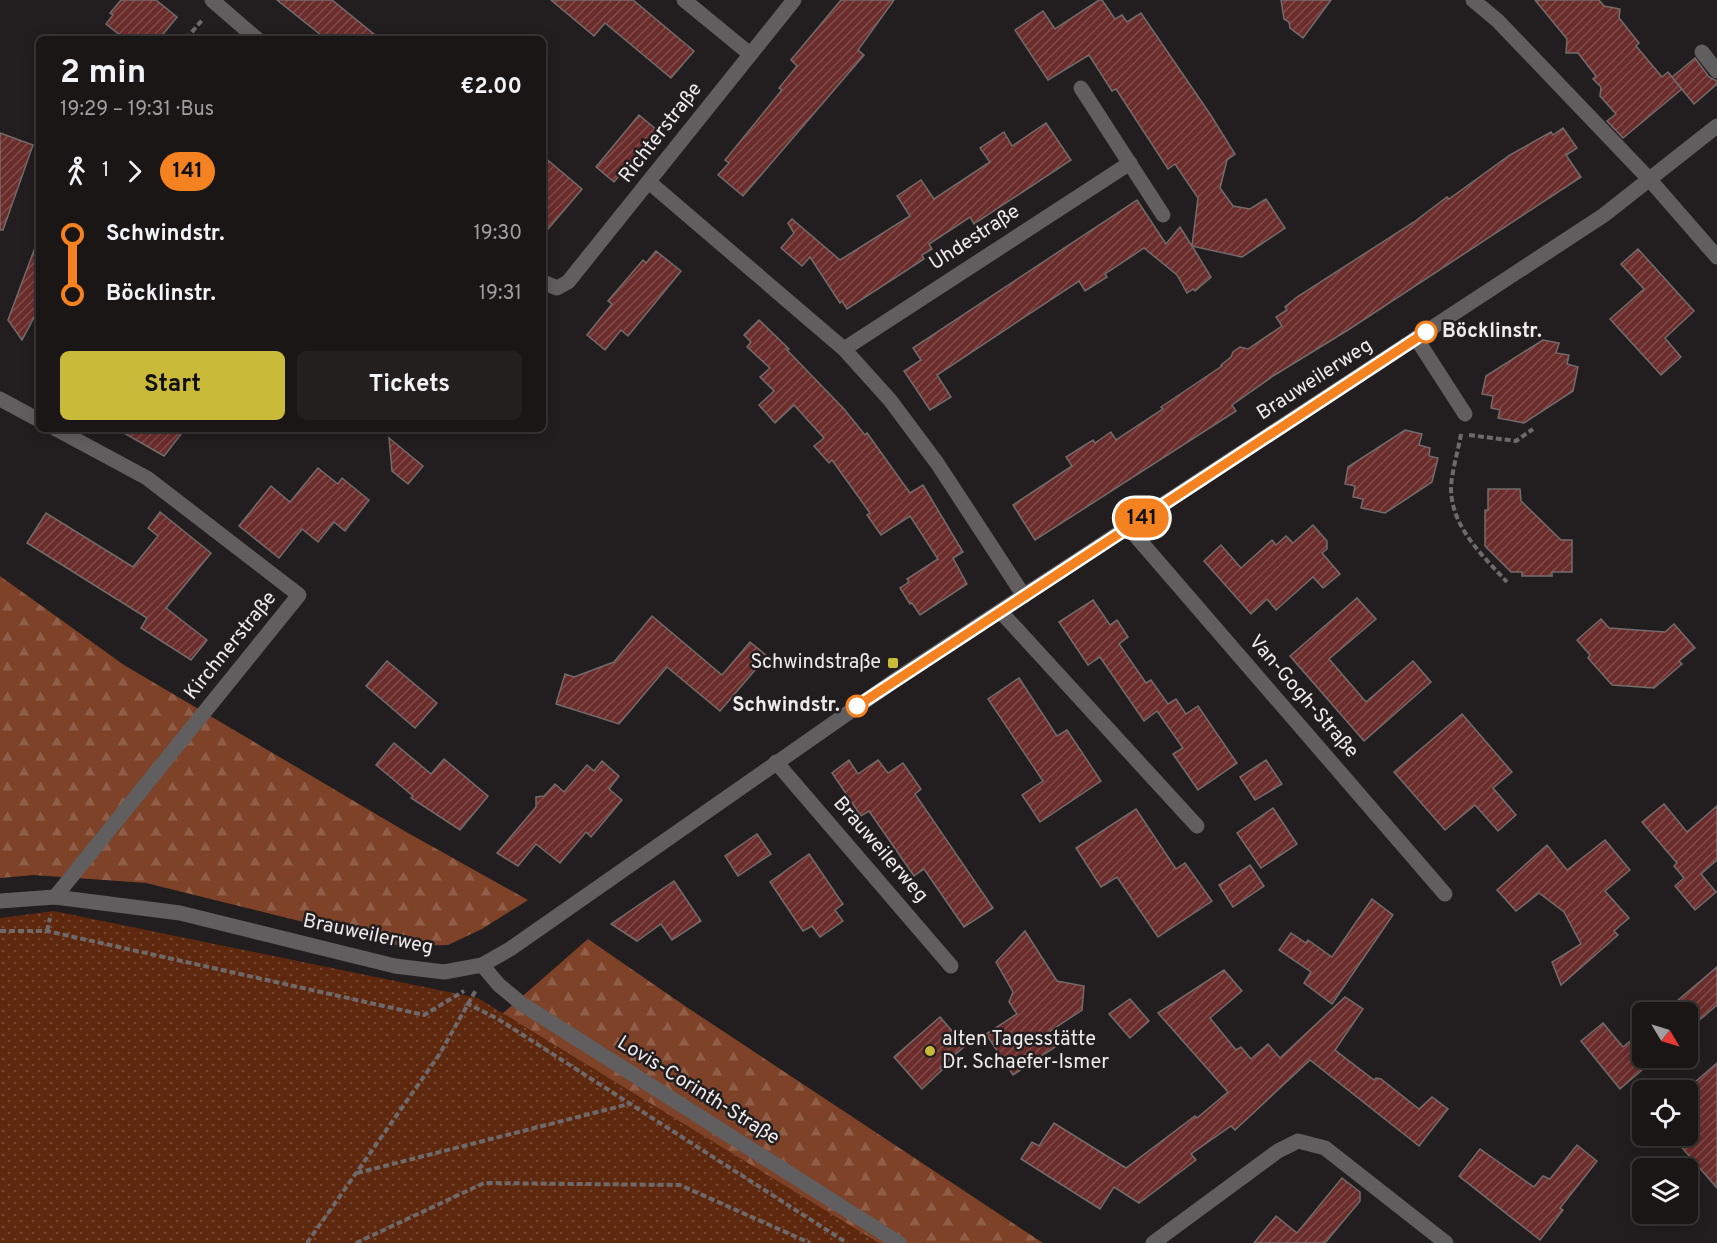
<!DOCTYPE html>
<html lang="en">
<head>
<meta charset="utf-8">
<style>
  :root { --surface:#1a1616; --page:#231f1f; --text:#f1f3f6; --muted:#9f9fa1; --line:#383535; --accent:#caba3a }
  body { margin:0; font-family:Overpass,sans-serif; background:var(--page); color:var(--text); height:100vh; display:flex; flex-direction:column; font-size:22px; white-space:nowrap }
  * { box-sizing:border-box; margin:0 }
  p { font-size:20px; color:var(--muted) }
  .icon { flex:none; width:33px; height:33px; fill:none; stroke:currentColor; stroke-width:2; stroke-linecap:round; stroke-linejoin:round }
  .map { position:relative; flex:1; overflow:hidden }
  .drawer { position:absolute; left:36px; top:36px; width:510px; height:396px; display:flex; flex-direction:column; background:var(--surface); border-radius:9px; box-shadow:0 3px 15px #0003,0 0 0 2px var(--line) }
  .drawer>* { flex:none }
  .badge { padding:0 12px; border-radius:20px; font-size:21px; line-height:39px }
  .needle { width:39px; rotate:128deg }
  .buttons { position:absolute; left:1632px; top:1002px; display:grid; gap:12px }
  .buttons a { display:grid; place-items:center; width:66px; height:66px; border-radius:9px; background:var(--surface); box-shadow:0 3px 15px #0003,0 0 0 2px var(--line); font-size:30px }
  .map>.badge { position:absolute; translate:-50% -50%; box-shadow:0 0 0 3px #fff }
  .legs { display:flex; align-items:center; gap:9px; height:66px; padding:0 24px; font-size:20px }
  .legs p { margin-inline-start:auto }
  .summary { display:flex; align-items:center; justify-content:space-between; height:102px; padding:0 24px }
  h1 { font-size:33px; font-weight:700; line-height:45px }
  .cta { display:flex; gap:12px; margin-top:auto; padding:12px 24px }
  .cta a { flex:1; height:69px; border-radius:9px; background:var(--accent); color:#111; font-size:24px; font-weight:700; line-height:69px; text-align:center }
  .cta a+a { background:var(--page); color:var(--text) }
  ul { padding:0 24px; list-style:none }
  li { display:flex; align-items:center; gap:21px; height:60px; font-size:22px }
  li i { display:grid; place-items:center; width:9px; height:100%; margin:0 8px; background:currentColor }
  li i::after { content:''; width:15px; height:15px; margin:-8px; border:4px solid; border-radius:50%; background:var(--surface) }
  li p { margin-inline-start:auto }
  li:first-child i { background:linear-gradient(#0000 50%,currentColor 0) }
  li:last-child i { background:linear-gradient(currentColor 50%,#0000 0) }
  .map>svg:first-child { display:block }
  .forest { fill:url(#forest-firs) }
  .park { fill:url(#park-dots) }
  .building { fill:url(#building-hatch); stroke:#736c6c; stroke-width:1.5 }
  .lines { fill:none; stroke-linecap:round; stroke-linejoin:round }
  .path { stroke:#6e696a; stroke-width:4; stroke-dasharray:6 3; stroke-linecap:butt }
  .minor { stroke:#615e60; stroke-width:15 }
  .line-1-casing { stroke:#fff; stroke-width:14 }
  .line-1 { stroke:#f58220; stroke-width:9 }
  .stop-1-dot { fill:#fff; stroke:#f58220; stroke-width:3 }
  .poi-dot { fill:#caba3a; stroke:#221d1e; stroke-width:2 }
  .labels { text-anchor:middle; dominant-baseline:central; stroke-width:5; stroke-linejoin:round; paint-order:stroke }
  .street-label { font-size:20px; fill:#efebec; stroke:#221d1e }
  .stop-label { font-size:20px; font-weight:bold; fill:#efebec; stroke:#221d1e; text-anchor:start }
  .poi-label { font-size:20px; fill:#efebec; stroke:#221d1e; text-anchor:end }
</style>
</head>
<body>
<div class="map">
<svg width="1717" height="1243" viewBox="0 0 1717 1243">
  <defs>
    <pattern id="forest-firs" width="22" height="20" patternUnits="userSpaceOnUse" patternTransform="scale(1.5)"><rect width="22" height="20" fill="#7d4228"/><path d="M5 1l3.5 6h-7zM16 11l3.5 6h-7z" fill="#905d47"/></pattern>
    <pattern id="park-dots" width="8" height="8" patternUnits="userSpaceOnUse" patternTransform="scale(1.5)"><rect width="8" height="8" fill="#5e280e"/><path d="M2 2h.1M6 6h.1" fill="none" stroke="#754731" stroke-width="1.8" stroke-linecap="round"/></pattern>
    <pattern id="building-hatch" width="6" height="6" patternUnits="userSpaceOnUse" patternTransform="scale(1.5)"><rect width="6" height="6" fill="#6b2d2b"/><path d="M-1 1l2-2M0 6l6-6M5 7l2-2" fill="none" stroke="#804c4a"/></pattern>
  </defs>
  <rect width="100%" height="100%" fill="#221d1e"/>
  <g class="forest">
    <path d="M0 576 124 665 408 833 528 900 482 929 448 945 400 946 146 883 34 875 0 878Z"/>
    <path d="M588 939 685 1006 1043 1243H0V975L479 1034Z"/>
  </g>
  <path class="park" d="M54 911 478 998 879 1243H0V918Z"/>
  <g class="building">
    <path d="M121 0H156L177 17 159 39H125L106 24 113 15 110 13Z"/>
    <path d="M277 0H332L380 39H326Z"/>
    <path d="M551 0H633L694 51 671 78 605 23 594 36Z"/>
    <path d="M841 0H894L858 50 864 55 743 196 718 175 729 163 725 160 782 90 779 88 797 66 791 60Z"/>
    <path d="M1099 0H1102L1115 19 1122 15 1127 22 1141 13 1210 114 1235 154 1227 160 1220 188 1233 206 1250 209 1266 199 1285 228 1242 257 1192 246 1211 277 1195 291 1193 289 1187 293 1177 275 1144 248 1105 274 1107 277 1085 291 1079 281 937 375 951 397 930 410 904 371 921 360 913 348 1137 200 1166 244 1180 227 1192 246 1198 198 1175 164 1168 169 1116 89 1112 91 1089 55 1048 80 1015 30 1043 11 1055 29Z"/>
    <path d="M1281 0H1331L1303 38 1290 28 1289 22 1284 19Z"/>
    <path d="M1535 0H1599L1604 6 1620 9 1619 18 1639 43 1636 46 1662 77 1668 72 1682 89 1623 138 1607 121 1616 114 1600 96 1601 87 1593 79 1596 76 1578 53H1566L1567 39Z"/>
    <path d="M1695 58 1709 77 1717 81V84L1694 104 1672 77Z"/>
    <path d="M639 115 657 130 614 182 596 167Z"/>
    <path d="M1046 123 1071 160 974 224 970 217 929 244 932 249 922 255 924 259 847 309 842 301 840 303 810 257 802 266 781 248 794 233 788 223 792 219 840 260 910 216 897 196 921 180 934 199 990 162 980 148 1004 132 1012 146Z"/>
    <path d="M1563 128 1577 148 1566 155 1581 177 1348 330 1273 376 1232 405 1236 411 1035 540 1013 505 1072 466 1066 457 1093 440 1095 443 1111 432 1116 440 1163 409 1161 407 1222 366 1221 365 1231 357 1233 352 1240 347 1248 349 1282 326 1276 317 1287 310 1285 307 1297 297 1414 222 1447 197 1449 199 1510 155 1551 132 1553 135Z"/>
    <path d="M0 133 33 145 3 230H0Z"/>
    <path d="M543 156 582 189 543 235Z"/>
    <path d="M36 245H39V308L22 340 8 320Z"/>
    <path d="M1638 249 1694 311 1665 338 1681 357 1661 375 1610 319 1644 289 1621 264Z"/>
    <path d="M656 251 681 271 628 336 621 330 605 350 587 335 612 304 608 301 643 260 646 263Z"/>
    <path d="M759 320 789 349 787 350 844 409 865 435 867 433 910 493 923 485 963 552 953 558 967 584 920 615 912 603 910 604 900 588 909 582 907 579 938 559 910 516 881 535 867 515 870 513 832 460 829 463 814 446 824 438 794 405 775 423 759 405 774 391 760 377 770 368 747 347 751 342 744 335Z"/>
    <path d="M1543 340 1559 343 1556 353 1569 355 1567 364 1578 367 1573 391 1524 423 1498 418 1500 410 1491 408 1493 396 1482 394 1486 376Z"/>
    <path d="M117 429H185L164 456Z"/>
    <path d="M1405 430 1422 434 1419 445 1430 448 1429 456 1438 458 1432 482 1385 513 1361 508 1363 499 1353 497 1355 486 1345 484 1348 467Z"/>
    <path d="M389 438 423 466 408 484 392 471Z"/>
    <path d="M318 468 338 484 342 478 369 500 345 531 334 522 318 542 302 529 279 558 239 526 271 486 290 502Z"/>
    <path d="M1488 489H1520L1521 501 1561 540H1572V572H1552V576H1522V572H1511L1485 546V510H1488Z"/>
    <path d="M160 512 211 553 166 608 207 640 191 660 141 628 147 618 27 543 46 513 133 567 158 536 148 528Z"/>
    <path d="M1313 525 1327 541V549L1322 553 1340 574 1323 588 1313 577 1276 610 1267 599 1251 614 1204 561 1221 545 1241 568 1272 540 1276 545 1286 536 1293 543Z"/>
    <path d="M1357 598 1376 619 1329 659 1366 702 1413 661 1431 682 1364 741 1290 656Z"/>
    <path d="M1093 600 1110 625 1117 620 1128 637 1119 644 1146 683 1151 680 1168 704 1176 699 1186 714 1198 706 1237 763 1198 790 1173 754 1183 748 1157 711 1144 721 1100 657 1088 665 1059 622Z"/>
    <path d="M652 616 722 675 750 642 767 656 720 711 667 667 619 724 556 704 565 674 574 677 614 662Z"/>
    <path d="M1601 619 1609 628 1665 632 1674 624 1695 648 1679 661 1682 664 1654 688 1612 685 1588 658 1590 655 1577 640Z"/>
    <path d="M387 661 437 703 415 728 366 686Z"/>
    <path d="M1019 678 1057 736 1067 730 1101 781 1040 822 1022 795 1043 781 988 699Z"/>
    <path d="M1462 714 1512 772 1493 788 1516 815 1498 831 1475 805 1445 830 1394 772Z"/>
    <path d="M394 743 431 774 444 759 488 796 460 830 411 798 413 796 376 765Z"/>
    <path d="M849 760 858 774 878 760 888 773 903 763 921 789 915 794 993 908 964 927 924 869 914 876 869 811 861 816 832 773Z"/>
    <path d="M1266 760 1282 784 1255 800 1240 777Z"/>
    <path d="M602 761 619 776 609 789 622 800 591 837 586 832 560 863 536 844 518 866 497 853 536 807V797L544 796 555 784 564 792 587 765 594 771Z"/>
    <path d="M1664 804 1687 832 1717 806V860L1701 874 1716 892 1695 910 1675 886 1684 878 1674 866 1677 863 1642 822Z"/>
    <path d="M1273 808 1297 844 1261 868 1237 833Z"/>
    <path d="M1136 809 1176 869 1185 863 1212 901 1158 937 1117 877 1101 887 1076 848Z"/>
    <path d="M757 834 771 854 738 876 725 856Z"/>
    <path d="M1605 840 1630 870 1605 891 1629 918 1614 931 1618 935 1561 985 1552 962 1581 944 1564 912 1539 893 1516 911 1497 890 1547 845 1567 870Z"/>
    <path d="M809 854 843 904 835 910 843 921 820 937 812 926 803 931 770 882Z"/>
    <path d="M1250 865 1264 886 1233 907 1219 885Z"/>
    <path d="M674 881 701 921 672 940 661 924 637 941 611 924Z"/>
    <path d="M1372 899 1393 915 1332 1004 1304 983 1311 972 1279 950 1291 933 1306 943 1308 940 1332 957Z"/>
    <path d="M1025 931 1057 981 1084 986 1082 1010 1049 1032 1058 1045 1013 1075 986 1034 1017 1014 1009 1002 1013 992 996 962Z"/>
    <path d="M1717 967V1005L1696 1023 1688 1012H1664Z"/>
    <path d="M1224 970 1242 991 1210 1018 1236 1050 1241 1047 1251 1059 1268 1044 1280 1058 1345 997 1363 1009 1335 1050 1374 1080 1376 1078 1381 1079 1419 1109 1432 1097 1448 1109 1419 1146 1310 1060 1235 1130 1231 1126 1191 1154 1196 1160 1139 1203 1114 1187 1100 1209 1021 1159 1032 1142 1039 1146 1054 1123 1126 1168 1195 1116 1197 1118 1228 1092 1158 1013Z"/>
    <path d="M1130 999 1149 1021 1130 1038 1109 1014Z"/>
    <path d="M940 1017 965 1046 940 1068 942 1070 922 1089 894 1057Z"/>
    <path d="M1603 1023 1623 1047 1642 1031V1070L1620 1089 1581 1041Z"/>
    <path d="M1717 1063V1188L1672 1136H1688V1088Z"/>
    <path d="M1577 1145 1597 1161 1560 1208 1563 1210 1540 1240 1459 1176 1480 1149 1534 1187 1543 1176 1550 1179Z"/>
    <path d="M1342 1178 1360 1192V1201L1325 1243H1254L1276 1216 1297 1233Z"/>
  </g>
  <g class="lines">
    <g class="path">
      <path d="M186 39 203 19"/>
      <path d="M1461 434C1458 452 1451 473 1451 490 1452 528 1484 557 1507 582"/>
      <path d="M1469 435 1516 441 1533 429"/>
      <path d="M0 931H47L424 1015 464 991"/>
      <path d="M47 931 50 918"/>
      <path d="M466 1003 498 1019 847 1243"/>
      <path d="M357 1173 629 1104"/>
      <path d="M307 1243 439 1055 476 990"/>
      <path d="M356 1243 484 1183 680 1185 810 1243"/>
    </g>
    <g class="minor">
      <path d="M212 0 257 39"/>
      <path d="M684 0 750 54"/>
      <path d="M1473 0 1498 21 1650 180 1717 257"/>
      <path d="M1702 52 1717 71"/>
      <path d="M1081 88 1163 215"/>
      <path d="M649 182 844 349 890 400 937 463 1024 596"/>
      <path d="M543 282 557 288 568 282 794 0"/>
      <path d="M1416 338 1465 414"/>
      <path d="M844 349 1130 163"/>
      <path d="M0 399 39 420"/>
      <path d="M1128 527 1445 894"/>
      <path d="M1000 611 1197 826"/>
      <path d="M776 762 951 966"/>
      <path d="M55 897 299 595 147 478 56 429"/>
      <path d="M0 901 55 897 180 913 395 966 444 972 482 965 510 949 901 676 1604 215 1717 126"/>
      <path d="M482 965 499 985 522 1004 899 1243"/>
      <path d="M1153 1243 1278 1151 1298 1141 1325 1148 1446 1243"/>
    </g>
  </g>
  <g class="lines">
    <defs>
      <path id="line-1" d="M857 706 1426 332"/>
    </defs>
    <use href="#line-1" class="line-1-casing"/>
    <use href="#line-1" class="line-1"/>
  </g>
  <g class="stop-1-dot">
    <circle cx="1426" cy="332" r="10"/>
    <circle cx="857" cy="706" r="10"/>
  </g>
  <g class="poi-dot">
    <rect x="887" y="657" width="12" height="12" rx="3"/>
    <circle cx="930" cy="1051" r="6"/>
  </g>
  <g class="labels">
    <g class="street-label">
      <text transform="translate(661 133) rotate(-52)">Richterstraße</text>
      <text transform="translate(975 238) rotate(-33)">Uhdestraße</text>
      <text transform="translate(1315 380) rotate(-33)">Brauweilerweg</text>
      <text transform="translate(231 646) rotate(-51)">Kirchnerstraße</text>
      <text transform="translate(1303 697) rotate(49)">Van-Gogh-Straße</text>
      <text transform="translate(880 850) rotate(49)">Brauweilerweg</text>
      <text transform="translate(368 935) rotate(12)">Brauweilerweg</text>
      <text transform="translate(698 1091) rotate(32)">Lovis-Corinth-Straße</text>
    </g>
    <g class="stop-label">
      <text x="1442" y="332">Böcklinstr.</text>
      <text x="840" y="706" text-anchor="end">Schwindstr.</text>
    </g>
    <g class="poi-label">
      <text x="881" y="663">Schwindstraße</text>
      <text x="942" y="1040" text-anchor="start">alten Tagesstätte<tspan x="942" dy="23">Dr. Schaefer-Ismer</tspan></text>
    </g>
  </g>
</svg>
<div class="buttons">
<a><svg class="needle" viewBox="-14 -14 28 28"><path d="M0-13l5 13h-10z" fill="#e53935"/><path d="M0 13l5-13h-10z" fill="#9f9fa1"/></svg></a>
<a><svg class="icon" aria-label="locate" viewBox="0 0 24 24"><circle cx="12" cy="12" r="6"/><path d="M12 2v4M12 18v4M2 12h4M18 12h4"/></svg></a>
<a><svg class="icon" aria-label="layers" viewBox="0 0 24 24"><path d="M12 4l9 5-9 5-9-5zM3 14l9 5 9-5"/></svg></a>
</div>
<b class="badge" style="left:1142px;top:518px;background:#f58220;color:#111">141</b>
<section class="drawer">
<div class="summary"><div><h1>2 min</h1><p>19:29 – 19:31 · Bus</p></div><b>€2.00</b></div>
<div class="legs"><svg class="icon" aria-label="walk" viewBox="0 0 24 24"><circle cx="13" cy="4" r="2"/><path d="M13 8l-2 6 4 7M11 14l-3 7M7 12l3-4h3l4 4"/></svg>1<svg class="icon" aria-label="forward" viewBox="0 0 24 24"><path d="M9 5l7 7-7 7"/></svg><b class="badge" style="background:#f58220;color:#111">141</b></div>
<ul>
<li><i style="color:#f58220"></i><b>Schwindstr.</b><p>19:30</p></li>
<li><i style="color:#f58220"></i><b>Böcklinstr.</b><p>19:31</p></li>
</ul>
<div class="cta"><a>Start</a><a>Tickets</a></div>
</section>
</div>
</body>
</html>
